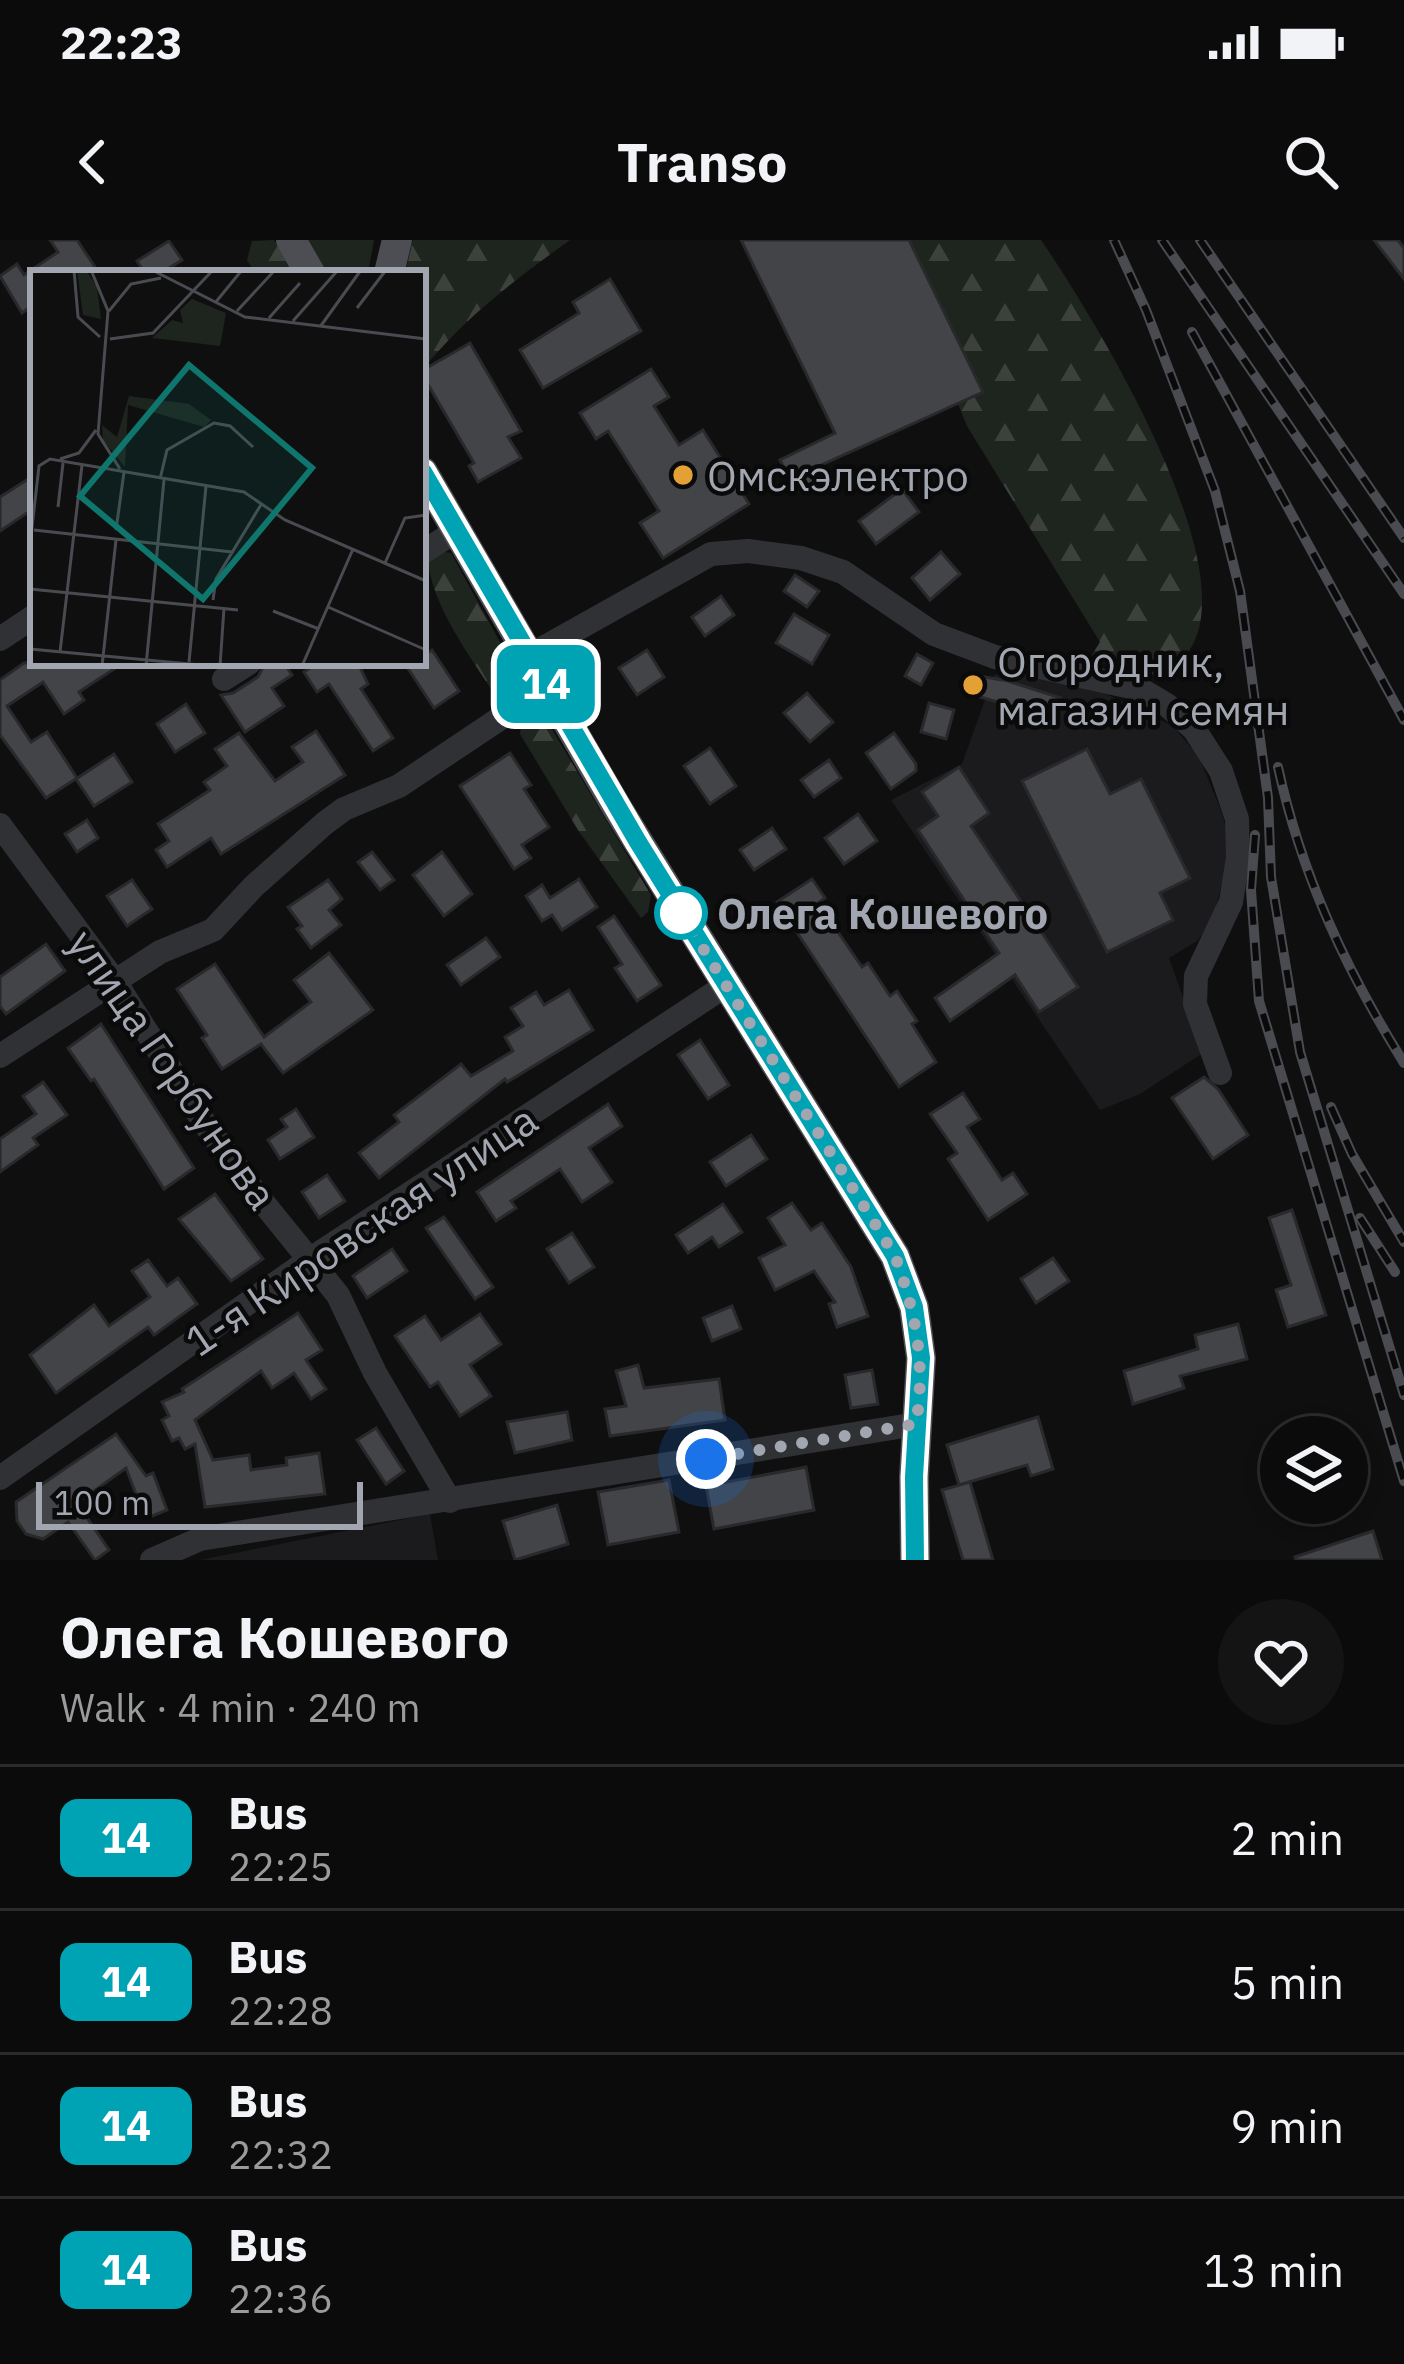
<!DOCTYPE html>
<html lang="en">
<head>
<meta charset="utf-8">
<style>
  :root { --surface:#0b0b0c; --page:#141415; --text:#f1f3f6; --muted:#9a9b9d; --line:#2b2b2d }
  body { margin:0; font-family:"IBM Plex Sans",sans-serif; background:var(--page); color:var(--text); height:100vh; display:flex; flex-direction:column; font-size:45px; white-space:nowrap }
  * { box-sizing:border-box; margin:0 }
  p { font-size:39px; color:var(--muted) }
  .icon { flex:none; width:66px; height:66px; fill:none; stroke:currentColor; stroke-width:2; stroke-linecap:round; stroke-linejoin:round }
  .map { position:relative; height:1320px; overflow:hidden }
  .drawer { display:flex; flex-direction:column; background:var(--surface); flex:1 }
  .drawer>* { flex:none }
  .badge { padding:0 24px; border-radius:18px; font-size:42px; line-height:78px }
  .tools { position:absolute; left:1260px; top:1176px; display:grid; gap:24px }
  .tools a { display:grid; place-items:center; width:108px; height:108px; border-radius:50%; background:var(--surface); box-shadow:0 6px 18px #0003,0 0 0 3px var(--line); font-size:60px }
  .scale { position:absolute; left:36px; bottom:30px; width:327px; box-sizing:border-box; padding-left:12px; border:6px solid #a1a6b0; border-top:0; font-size:33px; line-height:42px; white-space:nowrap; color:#a1a6b0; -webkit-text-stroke:9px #0a0a0b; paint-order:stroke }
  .you { position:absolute; width:60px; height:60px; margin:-30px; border:9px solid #fff; border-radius:50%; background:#1a73e8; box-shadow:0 0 0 18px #1a73e833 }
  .map>.badge { position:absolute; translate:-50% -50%; box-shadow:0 0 0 6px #fff }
  .round { display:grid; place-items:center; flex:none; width:126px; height:126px; border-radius:63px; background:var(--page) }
  .head { display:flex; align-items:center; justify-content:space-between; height:204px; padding:0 60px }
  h1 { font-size:57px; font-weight:800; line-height:90px }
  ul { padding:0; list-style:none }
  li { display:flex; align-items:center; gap:36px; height:144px; padding:0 60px; border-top:3px solid var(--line) }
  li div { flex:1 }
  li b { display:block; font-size:45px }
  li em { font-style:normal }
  li .badge { min-width:132px; font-weight:700; text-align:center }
  .status { display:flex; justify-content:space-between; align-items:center; height:84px; padding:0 60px; background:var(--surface); direction:ltr }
  .status svg { height:33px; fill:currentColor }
  header { display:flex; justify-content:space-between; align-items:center; height:156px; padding:0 60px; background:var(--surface); font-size:54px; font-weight:800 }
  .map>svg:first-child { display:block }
  .built { fill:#1b1b1d }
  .grass { fill:#1e241e }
  .forest { fill:url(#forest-firs) }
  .building { fill:#434448; stroke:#29292c; stroke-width:3 }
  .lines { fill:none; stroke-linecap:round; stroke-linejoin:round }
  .minor { stroke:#303135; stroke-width:24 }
  .major { stroke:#4c4e53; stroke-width:30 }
  .rail-casing { stroke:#494b50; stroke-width:10 }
  .rail { stroke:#0a0a0b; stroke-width:6; stroke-dasharray:18; stroke-linecap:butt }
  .line-casing { stroke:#fff; stroke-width:27 }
  .line { stroke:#00a3b4; stroke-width:18 }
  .walk { stroke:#a1a6b0; stroke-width:12; stroke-dasharray:0 21.6 }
  .poi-dot { fill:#e3a034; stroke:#0a0a0b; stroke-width:4.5 }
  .stop-dot { fill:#fff; stroke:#00a3b4; stroke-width:6 }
  .labels { text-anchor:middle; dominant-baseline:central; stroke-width:9; stroke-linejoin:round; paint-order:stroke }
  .poi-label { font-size:42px; fill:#a1a6b0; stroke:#0a0a0b; text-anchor:start }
  .stop-label { font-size:42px; font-weight:bold; fill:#a1a6b0; stroke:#0a0a0b; text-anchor:start }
  .street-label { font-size:42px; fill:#a1a6b0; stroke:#0a0a0b }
  .inset-road { fill:none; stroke:#494b50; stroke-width:3 }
  .view { fill:#0f766e; fill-opacity:0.15; stroke:#0f766e; stroke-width:6 }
  .inset-edge { fill:none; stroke:#a1a6b0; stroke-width:6 }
</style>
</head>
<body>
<div class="status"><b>22:23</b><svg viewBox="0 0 49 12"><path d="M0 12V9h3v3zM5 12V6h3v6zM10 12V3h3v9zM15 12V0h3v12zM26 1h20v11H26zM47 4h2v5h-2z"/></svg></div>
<header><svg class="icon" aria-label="back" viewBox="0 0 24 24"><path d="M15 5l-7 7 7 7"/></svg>Transo<svg class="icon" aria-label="search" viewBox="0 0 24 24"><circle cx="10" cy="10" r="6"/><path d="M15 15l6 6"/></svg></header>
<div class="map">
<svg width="1404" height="1320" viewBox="0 0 1404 1320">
  <defs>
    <pattern id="forest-firs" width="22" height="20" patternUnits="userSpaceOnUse" patternTransform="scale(3)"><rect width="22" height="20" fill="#1e241e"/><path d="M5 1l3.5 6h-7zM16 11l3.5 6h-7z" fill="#3c413c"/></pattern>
  </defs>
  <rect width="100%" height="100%" fill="#0f0f10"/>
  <g class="built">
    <path d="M1014 432 1096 449 1173 486 1199 517 1222 573 1231 610 1212 682 1197 701 1169 718 1203 813 1140 854 1100 870 891 560 962 524 994 435Z"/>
    <path d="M430 1274 438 1320H200Z"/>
  </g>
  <path class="grass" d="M307 0H374L368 33H325Z"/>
  <g class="forest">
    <path d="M274 0 293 33H255L247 20 252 1Z"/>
    <path d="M413 0H570C516 39 465 77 423 129V33H405Z"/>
    <path d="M909 0H1041C1091 73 1258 341 1183 418 1174 427 1165 433 1151 435 1134 438 1107 423 1090 418L1100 402 967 186 958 164 983 151Z"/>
    <path d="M438 311 451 313 512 424V446L504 453 495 455C470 416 430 363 428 318Z"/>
    <path d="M532 475 547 481 651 655 648 672 641 678 578 590 520 494 521 485Z"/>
  </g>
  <g class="building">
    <path d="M50 0H77L99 33H33V65L22 73 0 36 17 24 24 35 58 12Z"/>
    <path d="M741 0H909L983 152 817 227 823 239 796 252 780 220 835 193Z"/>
    <path d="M1374 0H1398L1404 8V39Z"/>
    <path d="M169 1 182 20 161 33H145L137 21Z"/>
    <path d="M610 39 641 91 543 148 520 110 579 73 573 62Z"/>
    <path d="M470 103 521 191 508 197 521 218 478 242 469 226 474 223 423 136V130Z"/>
    <path d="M651 129 669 157 654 166 679 205 703 190 749 264 663 318 640 283 659 271 608 191 596 199 580 173Z"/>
    <path d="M33 236V269L0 291V257Z"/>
    <path d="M902 249 919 272 876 304 859 281Z"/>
    <path d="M941 312 960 334 930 360 912 338Z"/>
    <path d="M795 335 819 351 807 367 784 351Z"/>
    <path d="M721 356 734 375 705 396 692 377Z"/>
    <path d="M794 374 829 395 812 424 776 403Z"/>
    <path d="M432 410 459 451 434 468 407 427 423 423V416Z"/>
    <path d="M647 410 664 437 637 455 619 428Z"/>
    <path d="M917 414 933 423 921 445 905 436Z"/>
    <path d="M24 423H123L79 452 84 460 64 474 43 442 7 466 31 502 47 492 77 538 46 558 0 495V440Z"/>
    <path d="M265 423H284L292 435 272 448 284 466 245 492 221 455 233 453 258 437Z"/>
    <path d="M318 423H358L368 444 361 449 393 498 373 511 329 444 317 452 304 432Z"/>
    <path d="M968 434 1008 441 1061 458 1051 489 998 472 1001 463 963 452Z"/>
    <path d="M807 453 833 482 810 502 784 473Z"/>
    <path d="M929 463 954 470 946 499 921 492Z"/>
    <path d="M186 464 205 493 175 512 157 484Z"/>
    <path d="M316 491 345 535 221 614 211 598 167 627 156 610 169 601 158 584 210 550 204 542 227 526 215 509 239 493 275 541 303 522 292 507Z"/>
    <path d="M894 493 916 524V531L891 549 866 513Z"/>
    <path d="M710 508 736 546 710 564 684 526Z"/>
    <path d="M1087 509 1110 554 1141 539 1190 638 1160 653 1173 680 1107 712 1022 541Z"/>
    <path d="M510 513 531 545 524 549 549 587 522 605 531 618 514 629 460 546Z"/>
    <path d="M114 514 132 542 94 566 76 539Z"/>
    <path d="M829 520 841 538 814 557 801 540Z"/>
    <path d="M959 527 989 573 971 586 1078 747 1039 772 1015 735 950 781 935 758 999 713 918 590 938 576 922 552Z"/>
    <path d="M858 574 877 601 844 624 825 598Z"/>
    <path d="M87 580 98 598 77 612 65 594Z"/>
    <path d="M772 588 786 609 754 630 740 610Z"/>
    <path d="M372 612 394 640 380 650 358 622Z"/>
    <path d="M442 612 472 654 444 676 413 635Z"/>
    <path d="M579 639 597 667 562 690 552 675 542 681 526 656 542 645 550 658Z"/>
    <path d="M812 639 825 658 818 663 862 727 868 723 890 756 897 751 917 781 912 784 936 822 899 847 777 662Z"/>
    <path d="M132 640 152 669 127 686 107 656Z"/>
    <path d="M328 640 342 659 329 670 341 685 311 708 297 689 302 686 288 667Z"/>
    <path d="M614 676 661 745 637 761 615 728 622 724 598 687Z"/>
    <path d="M486 698 500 717 461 745 447 725Z"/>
    <path d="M46 704 65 731 6 774 0 766V737Z"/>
    <path d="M329 713 373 770 283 833 261 804 222 829 202 798 207 795 177 749 215 724 264 797 311 762 294 740Z"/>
    <path d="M569 750 593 790 507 842 505 839 379 938 359 913 399 882 394 875 461 824 471 836 513 811 505 797 523 786 511 768 536 752 544 765Z"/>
    <path d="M101 784 194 928 164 949 94 839 91 841 68 808Z"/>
    <path d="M700 800 729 845 708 859 678 815Z"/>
    <path d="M1204 837 1218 849 1248 895 1213 919 1172 858Z"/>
    <path d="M43 842 67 875 33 898 38 905 0 932V899L36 874 23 856Z"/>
    <path d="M963 853 980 879 967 887 1002 940 1013 933 1027 954 988 980 948 919 957 913 930 874Z"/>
    <path d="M608 864 622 886 589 908 612 942 582 962 560 929 511 961 516 968 496 981 477 952Z"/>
    <path d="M296 869 314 897 280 919 268 900 287 887 281 879Z"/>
    <path d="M751 895 767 919 726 946 710 922Z"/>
    <path d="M327 935 345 961 319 978 302 952Z"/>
    <path d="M215 954 263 1019 231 1041 179 979Z"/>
    <path d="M792 963 811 990 822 983 851 1027 868 1076 837 1087 829 1064 835 1062 814 1031 775 1050 759 1018 785 1005 768 978Z"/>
    <path d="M723 964 742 992 719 1007 712 997 688 1013 676 995Z"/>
    <path d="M1292 970 1326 1075 1288 1087 1276 1050 1291 1045 1269 978Z"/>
    <path d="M444 977 493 1047 475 1059 426 988Z"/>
    <path d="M572 993 594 1027 569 1043 547 1009Z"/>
    <path d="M392 1009 407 1031 367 1058 353 1036Z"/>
    <path d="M1053 1018 1069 1041 1036 1063 1021 1039Z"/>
    <path d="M148 1020 167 1046 178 1038 197 1064 154 1095 148 1087 56 1153 30 1115 94 1065 109 1086 150 1057 132 1031Z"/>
    <path d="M732 1066 741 1089 712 1101 703 1078Z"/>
    <path d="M298 1073 322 1110 306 1120 326 1149 311 1159 294 1133 272 1148 261 1131 195 1180 213 1220 249 1215 251 1230 287 1225 286 1218 319 1213 325 1254 205 1267 195 1204 185 1209 179 1198 172 1201 162 1180 169 1176 162 1162 184 1152 182 1149Z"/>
    <path d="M480 1074 501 1104 470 1125 491 1156 460 1176 438 1142 430 1147 395 1096 425 1076 441 1100Z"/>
    <path d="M1238 1084 1247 1119 1180 1136 1184 1148 1133 1164 1124 1131 1198 1109 1195 1095Z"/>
    <path d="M638 1125 644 1148 719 1139 725 1180 610 1196 605 1169 626 1166 616 1131Z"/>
    <path d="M872 1130 878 1164 851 1168 845 1135Z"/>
    <path d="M567 1172 572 1200 515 1213 507 1182Z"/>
    <path d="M1038 1177 1053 1229 1031 1236 1027 1225 959 1245 947 1205Z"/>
    <path d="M376 1188 404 1231 386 1244 357 1200Z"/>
    <path d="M116 1194 146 1236 153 1233 167 1270 150 1277 144 1260 139 1262 126 1228 77 1263 109 1310 95 1320 68 1282 43 1299 26 1294 17 1281 16 1262Z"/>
    <path d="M806 1227 814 1270 714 1289 706 1246Z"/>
    <path d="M669 1240 679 1292 608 1305 598 1252Z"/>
    <path d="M970 1242 993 1320H963L942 1250Z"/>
    <path d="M557 1265 568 1304 515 1320 503 1281Z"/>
    <path d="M1373 1291 1382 1320H1296L1295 1317Z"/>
  </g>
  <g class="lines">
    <g class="minor">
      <path d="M423 312 456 291"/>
      <path d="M0 399 33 377"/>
      <path d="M529 416 711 314 748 311 801 318 843 332 934 394 995 417 1140 449 1167 465 1194 489 1221 531 1237 579 1238 618 1231 662 1196 736 1195 764 1220 833"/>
      <path d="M224 439 249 423"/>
      <path d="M0 585 114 740 205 884 257 955 338 1055 375 1133 450 1261"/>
      <path d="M0 816 160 712 213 690 254 646 325 583 344 569 399 546 547 447"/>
      <path d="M0 1238 309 1020 725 746"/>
      <path d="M152 1320 200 1299 917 1184"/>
    </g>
    <g class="major">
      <path d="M291 0 310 33"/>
      <path d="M389 33 397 0"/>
      <path d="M423 232 616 566 895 1016 914 1067 921 1118 914 1237 915 1320"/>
    </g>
    <defs>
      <g id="rail">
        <path d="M1114 0 1146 70 1215 251 1240 351 1268 558 1271 637 1300 812 1404 1155"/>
        <path d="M1162 0 1404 354"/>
        <path d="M1200 0 1404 298"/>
        <path d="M1192 92 1404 480"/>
        <path d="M1278 527C1301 634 1346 730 1404 823"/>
        <path d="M1255 595 1251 650 1259 761 1404 1241"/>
        <path d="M1331 867 1352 914 1404 1002"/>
        <path d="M1360 978 1395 1032"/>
      </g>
    </defs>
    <use href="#rail" class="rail-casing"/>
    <use href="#rail" class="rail"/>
  </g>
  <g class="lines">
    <defs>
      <path id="line" d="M423 232 638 602 895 1016 914 1067 921 1118 914 1237 915 1320"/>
    </defs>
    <use href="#line" class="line-casing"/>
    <use href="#line" class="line"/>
    <path class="walk" d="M681 673 895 1016C916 1073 926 1124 916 1184L706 1219"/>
  </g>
  <g class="poi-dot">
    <circle cx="683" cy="235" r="12"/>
    <circle cx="973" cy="445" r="12"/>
  </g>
  <circle class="stop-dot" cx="681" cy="673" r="24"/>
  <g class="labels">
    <g class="poi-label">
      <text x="707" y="235">Омскэлектро</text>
      <text x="997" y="421">Огородник,<tspan x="997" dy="48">магазин семян</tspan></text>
    </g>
    <g class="stop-label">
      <text x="717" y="673">Олега Кошевого</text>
    </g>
    <g class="street-label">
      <text transform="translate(173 829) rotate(55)">улица Горбунова</text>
      <text transform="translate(361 990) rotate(-34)">1-я Кировская улица</text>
    </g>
  </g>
  <g transform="translate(30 30)">
    <rect width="396" height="396" fill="#0f0f10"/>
    <path d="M47 0H56L67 17 71 49 53 45ZM162 29 196 43 190 76 122 68 142 50 153 53 150 40ZM99 126 159 134 181 150 174 157 98 135 95 197 73 170 72 155 87 167Z" fill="#1e241e"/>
    <path class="inset-road" d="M44 0 48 47 70 67M61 0 78 41 68 164 90 199M122 0 215 47 396 69M185 33 212 0M327 38 356 0M79 41 101 14 131 8M207 41 245 0M239 48 270 13M263 51 308 0M290 57 331 0M80 69 123 63 183 0M30 189 49 183 66 160M130 209 137 180 184 153 200 156 223 177M28 237 33 193M4 260 202 282M86 260 94 202M0 275 9 196 20 189 214 222 255 250 396 311M355 293 375 248 396 245M0 319 208 340M183 330 186 309 232 233M298 337 396 380M243 341 289 359M0 379 181 396M30 382 52 195M159 392 176 216M72 396 86 270M116 396 134 210M190 396 194 338M201 396 273 395M272 396 323 279"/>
    <path class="view" d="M159 95 282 198 173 329 50 226Z"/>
    <rect width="396" height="396" class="inset-edge"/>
  </g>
</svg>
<div class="tools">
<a><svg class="icon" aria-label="layers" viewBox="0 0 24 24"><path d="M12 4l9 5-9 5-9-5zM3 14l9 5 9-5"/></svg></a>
</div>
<div class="scale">100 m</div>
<div class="you" style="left:706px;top:1219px"></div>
<b class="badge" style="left:546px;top:444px;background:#00a3b4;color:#fff">14</b>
</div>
<section class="drawer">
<div class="head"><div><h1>Олега Кошевого</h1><p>Walk · 4 min · 240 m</p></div><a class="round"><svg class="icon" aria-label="heart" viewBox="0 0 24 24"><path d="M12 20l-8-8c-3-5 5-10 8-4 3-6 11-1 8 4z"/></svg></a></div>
<ul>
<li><span class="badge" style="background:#00a3b4;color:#fff">14</span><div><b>Bus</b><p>22:25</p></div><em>2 min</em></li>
<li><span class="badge" style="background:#00a3b4;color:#fff">14</span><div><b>Bus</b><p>22:28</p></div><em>5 min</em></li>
<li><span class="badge" style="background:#00a3b4;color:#fff">14</span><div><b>Bus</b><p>22:32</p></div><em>9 min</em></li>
<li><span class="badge" style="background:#00a3b4;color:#fff">14</span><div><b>Bus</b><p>22:36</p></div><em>13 min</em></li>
</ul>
</section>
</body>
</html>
